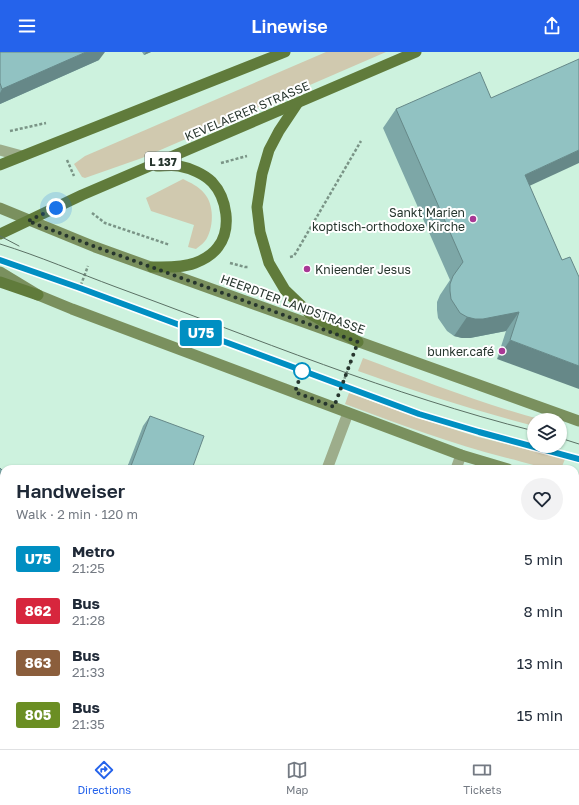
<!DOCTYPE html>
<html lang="en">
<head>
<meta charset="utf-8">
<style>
  :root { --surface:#fff; --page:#f2f2f3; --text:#1f2937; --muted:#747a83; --line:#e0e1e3; --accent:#2563eb }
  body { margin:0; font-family:"Golos Text",sans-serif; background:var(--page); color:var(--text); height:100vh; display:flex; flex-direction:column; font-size:15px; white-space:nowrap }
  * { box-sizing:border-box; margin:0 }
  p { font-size:13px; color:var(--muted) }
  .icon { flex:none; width:22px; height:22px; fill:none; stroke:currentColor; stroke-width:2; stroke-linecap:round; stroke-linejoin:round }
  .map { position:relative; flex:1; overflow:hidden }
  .drawer { position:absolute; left:0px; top:413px; width:579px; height:284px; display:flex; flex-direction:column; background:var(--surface); border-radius:12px 12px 0 0; box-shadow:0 1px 3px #0004 }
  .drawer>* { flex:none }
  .badge { padding:0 8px; border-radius:3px; font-size:14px; line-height:26px }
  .fabs { position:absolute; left:527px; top:361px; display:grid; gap:8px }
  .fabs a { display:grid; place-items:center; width:40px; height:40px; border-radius:50%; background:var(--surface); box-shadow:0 1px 3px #0004; font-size:20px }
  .you { position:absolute; width:20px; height:20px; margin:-10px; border:3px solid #fff; border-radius:50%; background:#1a73e8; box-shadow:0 0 0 6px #1a73e833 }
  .map>.badge { position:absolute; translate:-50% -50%; box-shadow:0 0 0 2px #fff }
  .round { display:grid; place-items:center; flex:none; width:42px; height:42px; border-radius:21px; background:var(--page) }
  .overview { display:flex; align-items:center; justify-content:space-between; height:68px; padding:0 16px }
  h1 { font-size:19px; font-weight:600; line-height:30px }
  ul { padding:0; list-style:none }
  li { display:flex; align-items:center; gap:12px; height:52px; padding:0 16px }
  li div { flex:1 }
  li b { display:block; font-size:15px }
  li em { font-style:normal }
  li .badge { min-width:44px; font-weight:700; text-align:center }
  header { display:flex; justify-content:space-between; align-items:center; height:52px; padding:0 16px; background:var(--accent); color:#fff; font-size:18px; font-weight:600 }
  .dock { display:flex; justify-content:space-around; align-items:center; height:56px; border-top:1px solid var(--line); background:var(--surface); font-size:11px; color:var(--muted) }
  .dock a { display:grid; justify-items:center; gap:2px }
  .dock .selected { color:var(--accent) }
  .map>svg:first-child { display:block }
  .green { fill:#d0c9af }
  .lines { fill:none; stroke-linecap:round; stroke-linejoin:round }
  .path { stroke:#7a9486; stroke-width:2.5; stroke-dasharray:3 2; stroke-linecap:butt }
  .service { stroke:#9dad8b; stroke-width:11 }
  .secondary { stroke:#7a905e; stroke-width:11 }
  .primary { stroke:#607b3b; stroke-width:11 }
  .tram { stroke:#5b7165; stroke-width:1 }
  .wall { fill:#7da7a7 }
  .shaded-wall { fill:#688 }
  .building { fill:#91c2c2; stroke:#688 }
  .line-casing { stroke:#fff; stroke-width:9 }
  .line { stroke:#008fc2; stroke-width:6 }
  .walk { stroke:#26352d; stroke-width:4; stroke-dasharray:0 7.2 }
  .poi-dot { fill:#a83895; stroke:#fff; stroke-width:1.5 }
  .stop-dot { fill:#fff; stroke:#008fc2; stroke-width:2 }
  .labels { text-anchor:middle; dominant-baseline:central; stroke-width:4; stroke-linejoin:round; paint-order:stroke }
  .shield { fill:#fff; stroke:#67726c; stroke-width:1 }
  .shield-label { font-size:11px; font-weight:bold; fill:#26352d }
  .street-label { font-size:12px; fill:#26352d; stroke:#fff }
  .poi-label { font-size:12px; fill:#26352d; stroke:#fff; text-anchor:end }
</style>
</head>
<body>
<header><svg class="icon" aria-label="menu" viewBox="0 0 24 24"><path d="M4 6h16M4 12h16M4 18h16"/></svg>Linewise<svg class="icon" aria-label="share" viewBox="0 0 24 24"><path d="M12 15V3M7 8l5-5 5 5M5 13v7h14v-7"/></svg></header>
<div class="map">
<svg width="579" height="697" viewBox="0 0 579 697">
  <rect width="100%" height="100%" fill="#cdf2de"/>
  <g class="green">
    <path d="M326 0H386L142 106 85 126 82 125 74 112 85 104Z"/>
    <path d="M183 127C191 131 198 134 204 141 214 152 214 173 207 186 205 190 200 194 196 197L188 195 194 173 151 159 146 146Z"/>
    <path d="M363 306C422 328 481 352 543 368H534V374C474 358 416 340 358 319Z"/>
    <path d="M349 341 418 366 478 385 565 407 561 417C543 417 525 410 507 406 452 392 399 372 345 352Z"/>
  </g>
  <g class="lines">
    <g class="path">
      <path d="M10 79 46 71"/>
      <path d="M67 108 74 124"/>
      <path d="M221 111 247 104"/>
      <path d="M92 161 105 171 170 193"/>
      <path d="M290 205 294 204 361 89"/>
      <path d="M230 211 245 215H248"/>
      <path d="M79 238 88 214"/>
      <path d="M341 336 351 309"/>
    </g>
    <g class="service">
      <path d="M0 98 22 104"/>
      <path d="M327 417 348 361"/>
      <path d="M456 417 461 403"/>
      <path d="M0 595 4 599"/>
      <path d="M221 697 223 693"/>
    </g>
    <g class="secondary">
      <path d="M0 156 95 195 579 369"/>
      <path d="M0 220 38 243 72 257 461 403 508 417"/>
      <path d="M575 441 579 442"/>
    </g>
    <g class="primary">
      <path d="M297 52 279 79 269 98 262 122 257 155 260 180 269 211 285 238 309 261 358 290"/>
      <path d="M0 113 285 0"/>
      <path d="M0 182 82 143 416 0"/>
      <path d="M152 215C166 215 182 216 195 211 203 208 213 202 218 195 232 177 227 146 212 130 204 122 190 116 179 114 172 113 164 114 157 114"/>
      <path d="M0 230 38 243"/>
    </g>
    <g class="tram">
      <path d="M0 184 19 194"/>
      <path d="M0 192C39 204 78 221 116 235 255 286 391 343 534 379"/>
      <path d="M0 208 80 236 419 362 479 381 579 407"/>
      <path d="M560 386 579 392"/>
    </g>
  </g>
  <g class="wall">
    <path d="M0 0 99 8 0 52Z"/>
    <path d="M142 0H151L144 3Z"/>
    <path d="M491 46 562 208 570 205 497 307 506 279 470 286H462L454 284 447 279 438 266 437 258V250L440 243 450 228 383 76 396 57Z"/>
    <path d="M150 364 192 417H125L128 413 143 374Z"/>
    <path d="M0 453 4 457V559L0 555Z"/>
    <path d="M239 693H317L316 697H238Z"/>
    <path d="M371 693H466L464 697H370Z"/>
    <path d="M510 693H575L579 697H510L511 693Z"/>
  </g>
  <g class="shaded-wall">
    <path d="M86 0H105L99 8 0 52V41L2 37Z"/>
    <path d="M146 0H151L144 3Z"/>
    <path d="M579 98V111L512 142 525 123Z"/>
    <path d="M519 260 506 279 470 286H462L454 284 467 265Z"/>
    <path d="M510 288 579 314V337L497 307Z"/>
    <path d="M0 429 4 430V445L0 444Z"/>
    <path d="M575 564 579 566V591L575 590Z"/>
    <path d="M377 693H385L396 697H374Z"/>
    <path d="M514 693H553L563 697H511Z"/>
  </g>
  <g class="building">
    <path d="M0 0H86L2 37 0 31Z"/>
    <path d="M579 7V98L525 123 562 208 570 205 579 225V314L510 288 519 260 483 267H475L467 265 460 261 451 247 450 239V232L453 224 463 210 396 57 480 20 491 46Z"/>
    <path d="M150 364 204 384 192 417H126L128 413 131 414Z"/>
    <path d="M0 416 4 420V430L0 429Z"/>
    <path d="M0 453 4 457V531L0 527Z"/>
    <path d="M575 484 579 486V566L575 564Z"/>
    <path d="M0 607 4 611V693H215L222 697H0Z"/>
    <path d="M575 615 579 617V697H563L553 693H575Z"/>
    <path d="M245 693H317L316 697H243Z"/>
    <path d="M385 693H466L464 697H396Z"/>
  </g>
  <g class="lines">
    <defs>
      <path id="line" d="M0 208 80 236 419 362 479 380 579 407"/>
    </defs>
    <use href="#line" class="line-casing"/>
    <use href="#line" class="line"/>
    <path class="walk" d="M56 156 28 169 96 195 358 290 334 355 295 340 302 319"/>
  </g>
  <g class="poi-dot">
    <circle cx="473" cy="167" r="4"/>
    <circle cx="307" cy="217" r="4"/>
    <circle cx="502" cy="299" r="4"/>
  </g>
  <circle class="stop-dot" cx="302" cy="319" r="8"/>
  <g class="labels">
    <rect class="shield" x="145" y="100" width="36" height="18" rx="3"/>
    <g class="shield-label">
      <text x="163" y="109">L 137</text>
    </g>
    <g class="street-label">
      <text transform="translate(247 59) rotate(-23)">KEVELAERER STRASSE</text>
      <text transform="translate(293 252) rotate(20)">HEERDTER LANDSTRASSE</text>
    </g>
    <g class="poi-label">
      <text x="465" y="160">Sankt Marien<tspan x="465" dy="14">koptisch-orthodoxe Kirche</tspan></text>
      <text x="315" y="217" text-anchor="start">Knieender Jesus</text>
      <text x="494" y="299">bunker.café</text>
    </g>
  </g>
</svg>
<div class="fabs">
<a><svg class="icon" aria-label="layers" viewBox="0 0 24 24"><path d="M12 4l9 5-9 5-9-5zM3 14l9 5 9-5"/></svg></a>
</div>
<div class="you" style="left:56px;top:156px"></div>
<b class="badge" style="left:201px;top:281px;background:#008fc2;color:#fff">U75</b>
<section class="drawer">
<div class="overview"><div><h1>Handweiser</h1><p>Walk · 2 min · 120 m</p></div><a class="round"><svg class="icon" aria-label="heart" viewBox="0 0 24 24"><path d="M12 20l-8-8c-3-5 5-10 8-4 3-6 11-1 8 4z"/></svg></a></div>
<ul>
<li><span class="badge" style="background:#008fc2;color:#fff">U75</span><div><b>Metro</b><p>21:25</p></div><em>5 min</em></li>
<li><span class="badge" style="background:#d7263d;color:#fff">862</span><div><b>Bus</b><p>21:28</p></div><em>8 min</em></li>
<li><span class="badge" style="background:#8b5e3c;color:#fff">863</span><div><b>Bus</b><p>21:33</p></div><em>13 min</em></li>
<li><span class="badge" style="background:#6b8e23;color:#fff">805</span><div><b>Bus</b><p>21:35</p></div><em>15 min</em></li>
</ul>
</section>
</div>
<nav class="dock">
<a class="selected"><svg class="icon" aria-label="directions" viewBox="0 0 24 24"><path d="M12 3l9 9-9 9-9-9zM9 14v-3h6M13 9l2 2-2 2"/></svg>Directions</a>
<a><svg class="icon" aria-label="map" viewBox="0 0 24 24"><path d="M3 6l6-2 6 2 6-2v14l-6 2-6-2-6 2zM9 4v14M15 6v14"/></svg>Map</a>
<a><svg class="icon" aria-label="tickets" viewBox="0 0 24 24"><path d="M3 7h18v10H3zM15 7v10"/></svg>Tickets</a>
</nav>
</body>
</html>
